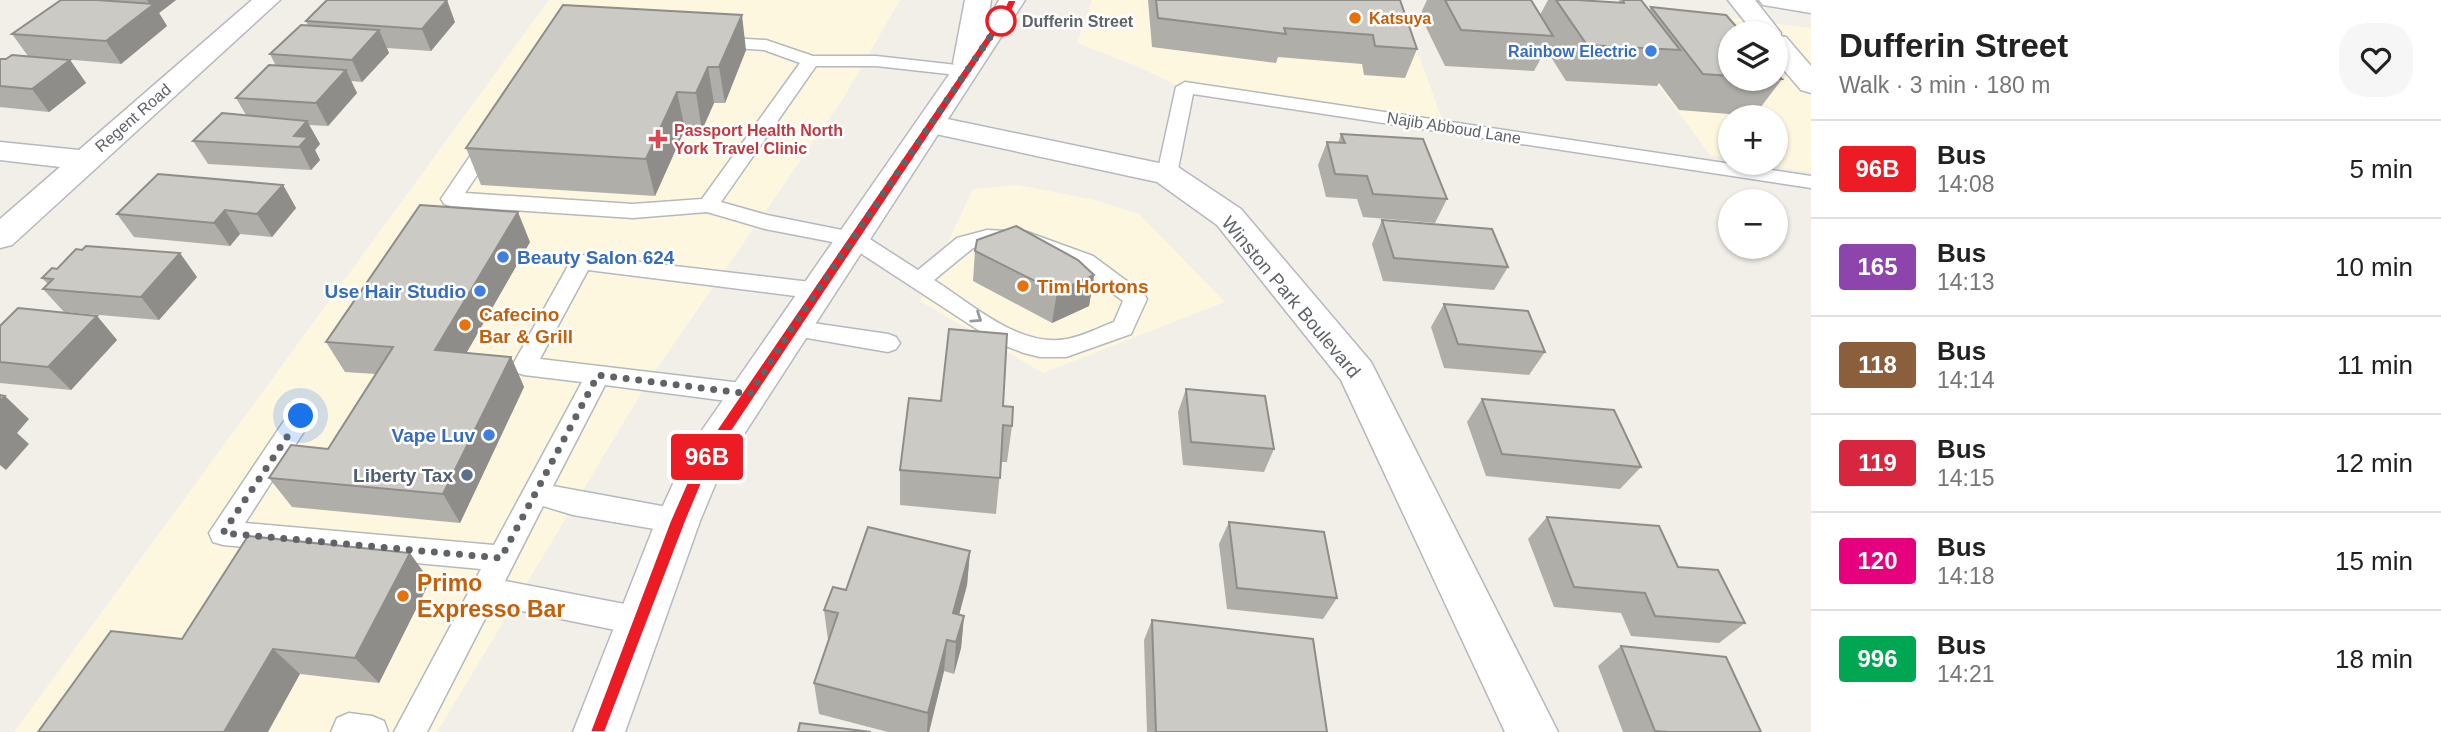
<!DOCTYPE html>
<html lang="en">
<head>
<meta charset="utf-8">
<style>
  :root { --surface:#fff; --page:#f6f6f6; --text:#222; --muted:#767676; --line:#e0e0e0 }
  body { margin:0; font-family:Arial,sans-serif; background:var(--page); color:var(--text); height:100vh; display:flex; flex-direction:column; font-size:26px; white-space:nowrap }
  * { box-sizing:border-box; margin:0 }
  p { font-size:23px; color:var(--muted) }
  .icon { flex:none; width:38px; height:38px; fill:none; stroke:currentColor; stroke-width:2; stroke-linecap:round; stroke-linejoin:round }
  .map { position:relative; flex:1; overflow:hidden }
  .drawer { display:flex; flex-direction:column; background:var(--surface); width:630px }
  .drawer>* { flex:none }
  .badge { padding:0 14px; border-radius:5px; font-size:24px; line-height:46px }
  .tools { position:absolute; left:1718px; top:21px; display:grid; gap:14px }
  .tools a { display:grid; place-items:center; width:70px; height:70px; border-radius:50%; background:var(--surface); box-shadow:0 2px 5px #0004; font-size:35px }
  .you { position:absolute; width:35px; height:35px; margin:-18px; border:5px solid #fff; border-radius:50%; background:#1a73e8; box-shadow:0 0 0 10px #1a73e833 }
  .map>.badge { position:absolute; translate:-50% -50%; box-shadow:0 0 0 4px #fff }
  .round { display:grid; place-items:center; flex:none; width:74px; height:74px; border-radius:28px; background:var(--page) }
  .overview { display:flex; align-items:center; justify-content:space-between; height:119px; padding:0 28px }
  h1 { font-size:33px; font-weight:600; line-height:52px }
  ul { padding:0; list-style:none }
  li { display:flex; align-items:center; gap:21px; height:98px; padding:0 28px; border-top:2px solid var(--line) }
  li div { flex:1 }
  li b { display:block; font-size:26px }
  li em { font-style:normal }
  li .badge { min-width:77px; font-weight:700; text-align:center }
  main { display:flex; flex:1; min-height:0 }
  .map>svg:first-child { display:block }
  .commercial { fill:#fef7e0; fill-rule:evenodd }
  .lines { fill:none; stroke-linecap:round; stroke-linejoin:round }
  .service-casing { stroke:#b5b8bc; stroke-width:3 }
  .minor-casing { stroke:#b5b8bc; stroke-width:3 }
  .secondary-casing { stroke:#b6babf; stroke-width:3 }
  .service { fill:#fff; fill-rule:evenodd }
  .minor { fill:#fff; fill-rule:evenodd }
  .secondary { fill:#fff; fill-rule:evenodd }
  .wall { fill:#afaea9 }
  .shaded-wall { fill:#8f8d8a }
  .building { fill:#cccac5; stroke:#8f8d8a; stroke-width:2 }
  .oneway { stroke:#979a9d }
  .line { fill:#ed1c24; stroke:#fff; stroke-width:2 }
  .walk { stroke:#5f6368; stroke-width:7; stroke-dasharray:0 12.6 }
  .food-dot { fill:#e8710a; stroke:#fff; stroke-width:2.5 }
  .stop-dot { fill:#fff; stroke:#ed1c24; stroke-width:3.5 }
  .shop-dot { fill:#3f7fe0; stroke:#fff; stroke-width:2.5 }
  .health-dot { fill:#e0444e; stroke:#fff; stroke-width:2.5 }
  .service-dot { fill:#5c6f8a; stroke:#fff; stroke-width:2.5 }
  .labels { text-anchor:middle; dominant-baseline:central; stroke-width:5; stroke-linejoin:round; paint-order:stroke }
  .far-food-label { font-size:16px; font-weight:bold; fill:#c56008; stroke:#fff; text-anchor:start }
  .far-stop-label { font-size:16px; font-weight:bold; fill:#5f6368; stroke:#fff; text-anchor:start }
  .far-shop-label { font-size:16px; font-weight:bold; fill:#366cbe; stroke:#fff; text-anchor:end }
  .far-street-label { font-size:16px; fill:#5f6368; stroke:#fff }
  .far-health-label { font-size:16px; font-weight:bold; fill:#be3a42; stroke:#fff; text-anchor:start }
  .shop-label { font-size:19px; font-weight:bold; fill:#366cbe; stroke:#fff; text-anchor:end }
  .food-label { font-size:19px; font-weight:bold; fill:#c56008; stroke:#fff; text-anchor:start }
  .street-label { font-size:19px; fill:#5f6368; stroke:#fff }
  .service-label { font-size:19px; font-weight:bold; fill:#4e5e75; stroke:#fff; text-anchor:end }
  .near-food-label { font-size:23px; font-weight:bold; fill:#c56008; stroke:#fff; text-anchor:start }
</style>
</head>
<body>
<main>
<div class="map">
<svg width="1811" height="732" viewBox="0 0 1811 732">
  <rect width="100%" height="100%" fill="#f1efe8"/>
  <g class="commercial">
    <path d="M549 0H900L841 102 651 377 437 732H14Z"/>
    <path d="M1092 0H1399L1445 128 1204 98 1134 65 1077 43Z"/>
    <path d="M1597 2 1811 28V172L1755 163H1776V117H1731V159L1710 155ZM1731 33H1776V79H1731Z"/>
    <path d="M1018 185 1095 200 1139 214 1225 302 1043 373 920 301 973 189Z"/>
  </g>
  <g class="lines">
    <defs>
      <g id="service">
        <path d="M713 37 766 40 813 56H876L966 66 975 71 966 76 876 66H816L721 202 767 215 862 234 918 270 957 238 987 230 1027 232 1093 256 1143 293 1147 299 1131 334 1066 357H1040L1024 353 998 343 848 245 765 229 707 212 633 218 451 206 444 204 441 199 485 134 492 132 502 138 465 193 633 204 702 199 800 63 764 50 707 46 704 42 707 38ZM987 244C1050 247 1074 264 1123 301L1114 322C1098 328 1083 336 1067 339 1019 348 972 304 934 280L973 248Z"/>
        <path d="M1185 82 1811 176V188L1193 94 1177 174 1174 178H1160L1157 174 1176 87Z"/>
        <path d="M581 255 819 283 827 285 830 291 827 297 819 299 588 270 540 359 750 384 759 387 763 394 759 401 750 404 605 385 553 486 678 509 688 513 692 521 688 529 678 533 573 515 543 506 505 581 640 607 651 611 655 621 651 631 640 635 492 605 427 732H394L481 569 223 545 213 542 209 533 292 409 301 406 310 409 314 416 245 523 494 545 582 382 524 375 515 372 512 366 573 257Z"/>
        <path d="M792 320 888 334 896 337 900 343 896 349 888 352 784 334 780 328 784 322Z"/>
        <path d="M349 713 372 716 384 721 388 732H331L337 718Z"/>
      </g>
      <g id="minor">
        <path d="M252 0H280L12 245 0 248V219L60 167 0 160V142L79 150Z"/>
        <path d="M1728 0H1755L1781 33 1780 36 1786 37 1811 66V93L1801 90 1776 61V33H1754Z"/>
        <path d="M933 116 1178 167 1241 209 1371 362 1558 732H1505L1341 380 1217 225 1157 182 922 131 918 125 922 119Z"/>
      </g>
      <g id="secondary">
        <path d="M965 0H991L988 20 999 0H1025L722 468 700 521 625 732H573L656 521 689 449 955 66 953 63Z"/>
        <path d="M1759 0H1811V13L1763 5Z"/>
      </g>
    </defs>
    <use href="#service" class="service-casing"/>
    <use href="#minor" class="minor-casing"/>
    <use href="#secondary" class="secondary-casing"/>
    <use href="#service" class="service"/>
    <use href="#minor" class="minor"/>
    <use href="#secondary" class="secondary"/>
  </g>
  <g class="wall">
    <path d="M61 0H176L159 13 167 26 121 64 28 56 12 34Z"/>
    <path d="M1148 0H1400L1417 49 1405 78 1364 75 1362 64 1278 57 1276 63 1152 47Z"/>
    <path d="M1427 0H1531L1540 15 1548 0H1578L1618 2 1620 0H1641L1649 10 1651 7 1731 33V79H1782L1754 116 1679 110 1659 83 1657 86 1566 81 1546 49 1534 71 1445 66 1420 15Z"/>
    <path d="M306 21 455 22 431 51 387 48 389 53 362 82 351 81 357 93 328 126 309 125 320 144 315 150 320 160 311 170 208 164 193 141 246 115 236 98 276 66 270 54 308 26Z"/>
    <path d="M746 50 725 103H714L702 130 685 129 655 196 481 185 466 148Z"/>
    <path d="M0 59 70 60 86 83 49 112 0 107Z"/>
    <path d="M1341 134 1447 199 1435 223 1363 217 1357 199 1326 197 1318 165 1327 142 1338 143Z"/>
    <path d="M283 185 296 208 272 237 240 234 230 246 134 237 117 214Z"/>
    <path d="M1382 220 1508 267 1494 290 1383 281 1372 244Z"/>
    <path d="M530 242 466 353 511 357 524 387 460 523 292 507 269 478 328 449 376 374 345 372 326 342Z"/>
    <path d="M975 251 1094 275 1089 306 1052 323 973 281Z"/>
    <path d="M197 277 159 320 64 312 43 289 48 284 42 278Z"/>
    <path d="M1444 304 1545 352 1529 375 1444 368 1431 327Z"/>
    <path d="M97 316 117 340 71 390 0 383V326Z"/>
    <path d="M1186 389 1274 449 1264 472 1183 465 1178 412Z"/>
    <path d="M1482 399 1641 467 1620 489 1486 476 1467 422Z"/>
    <path d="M1003 406 1012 426 1007 462H1001L996 514 900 505V470Z"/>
    <path d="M1547 517 1678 567 1745 623 1719 643 1631 636 1621 613 1554 607 1528 539Z"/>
    <path d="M1229 522 1337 598 1323 619 1227 609 1219 544Z"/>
    <path d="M970 551 967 585 959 615 964 616 961 648 954 674 944 671 929 732H888L819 714 814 683 828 640 824 610 846 590Z"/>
    <path d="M430 581 379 683 300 674 182 639Z"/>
    <path d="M1152 620 1327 732H1147L1144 640Z"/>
    <path d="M1621 646 1761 732H1623L1598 666Z"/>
  </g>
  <g class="shaded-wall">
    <path d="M147 0H176L159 13 167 26 121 64 106 41 151 7Z"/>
    <path d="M447 0 455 22 431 51 422 29Z"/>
    <path d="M742 15 746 50 725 103 719 67Z"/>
    <path d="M379 30 389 53 362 82 352 60Z"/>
    <path d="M70 60 86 83 49 112 32 89Z"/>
    <path d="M708 67 714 103 702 130 696 93Z"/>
    <path d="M346 70 357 93 328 126 316 103Z"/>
    <path d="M677 92 685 129 655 196 646 159Z"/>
    <path d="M307 121 320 144 315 150 320 160 311 170 294 136Z"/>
    <path d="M283 185 296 208 272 237 257 214Z"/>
    <path d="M225 210 240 234 230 246 214 223Z"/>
    <path d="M518 212 530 242 451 380 435 350Z"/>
    <path d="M180 253 197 277 159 320 141 297Z"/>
    <path d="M1094 275 1089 306 1052 323 1057 292Z"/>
    <path d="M97 316 117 340 71 390 48 367Z"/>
    <path d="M511 357 524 387 460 523 443 494Z"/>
    <path d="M5 396 29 419 17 433 29 444 6 470 0 465V401Z"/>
    <path d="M970 551 967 585 952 641 953 613Z"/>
    <path d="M410 553 430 581 379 683 355 658Z"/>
    <path d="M964 616 961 648 954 674 956 642Z"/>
    <path d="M947 640 944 671 929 732H927L928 713Z"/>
    <path d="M273 649 300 674 268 732H224Z"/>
  </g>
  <g class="building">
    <path d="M61 0H97L154 4 106 41 12 34Z"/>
    <path d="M327 0H447L422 29 306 21Z"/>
    <path d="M1156 0H1400L1417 49 1375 46 1373 35 1284 28 1286 34 1158 18Z"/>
    <path d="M1445 0H1531L1553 36 1461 30Z"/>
    <path d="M1556 0H1578L1624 3 1623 0H1641L1680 50 1587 45Z"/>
    <path d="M563 5 742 15 719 67H708L696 93 677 92 646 159 466 148Z"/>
    <path d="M1651 7 1726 15 1742 33H1731V76L1703 74Z"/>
    <path d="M301 25 379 30 352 60 270 54Z"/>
    <path d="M12 55 70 60 32 89 0 86V59H6Z"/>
    <path d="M269 65 346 70 316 103 236 98Z"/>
    <path d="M1776 73 1782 79H1775Z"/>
    <path d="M222 113 307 121 294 136 308 137 299 147 193 141Z"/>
    <path d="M1341 134 1423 139 1447 199 1373 194 1367 176 1335 174 1327 142 1345 143Z"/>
    <path d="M158 174 283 185 257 214 225 210 214 223 117 214Z"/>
    <path d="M420 205 518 212 435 350 511 357 443 494 269 478 291 445 328 449 393 347 326 342Z"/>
    <path d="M1382 220 1492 229 1508 267 1394 258Z"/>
    <path d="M1016 226 1078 260 1094 275 1057 292 975 251 977 240Z"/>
    <path d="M86 246 180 253 141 297 43 289 53 279 42 278 52 268 57 269 76 249 82 250Z"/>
    <path d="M1444 304 1528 311 1545 352 1458 344Z"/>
    <path d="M18 308 97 316 48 367 0 362V326Z"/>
    <path d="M949 329 1007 334 1003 406 1013 407 1012 426 1003 425 1000 478 900 470 909 398 941 401Z"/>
    <path d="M1186 389 1265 396 1274 449 1191 442Z"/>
    <path d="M0 395 5 396 0 401Z"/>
    <path d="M1482 399 1614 410 1641 467 1502 454Z"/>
    <path d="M1547 517 1659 526 1678 567 1718 570 1745 623 1655 616 1645 593 1574 587Z"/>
    <path d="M1229 522 1324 532 1337 598 1237 588Z"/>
    <path d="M868 527 970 551 953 613 964 616 956 642 947 640 928 713 814 683 838 613 824 610 833 587 846 590Z"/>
    <path d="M248 536 410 553 355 658 273 649 224 732H38L111 631 182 639Z"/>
    <path d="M1152 620 1313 639 1327 732H1156Z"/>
    <path d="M1621 646 1726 657 1761 732H1668L1655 731Z"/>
    <path d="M800 723 871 732H798Z"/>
  </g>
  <defs><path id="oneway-chevron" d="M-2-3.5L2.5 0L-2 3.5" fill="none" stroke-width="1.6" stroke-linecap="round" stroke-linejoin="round" transform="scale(1.75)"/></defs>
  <use class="oneway" href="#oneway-chevron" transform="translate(977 318) rotate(34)"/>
  <path class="line" d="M1008 0H1017L1012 11 710 464 686 521 605 732H590L670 521 698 457 1003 11Z"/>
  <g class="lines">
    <path class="walk" d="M301 416 223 533 501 558 598 375 750 394 792 328 1001 21"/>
  </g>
  <g class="food-dot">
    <circle cx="1355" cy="18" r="7"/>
    <circle cx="1023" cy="286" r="7"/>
    <circle cx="465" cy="325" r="7"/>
    <circle cx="403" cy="596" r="7"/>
  </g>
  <circle class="stop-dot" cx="1001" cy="21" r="14"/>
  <g class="shop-dot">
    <circle cx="1651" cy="51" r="7"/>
    <circle cx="503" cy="257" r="7"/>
    <circle cx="480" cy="291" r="7"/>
    <circle cx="489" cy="435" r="7"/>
  </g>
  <path class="health-dot" d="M654.5 128.5h7v7h7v7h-7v7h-7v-7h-7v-7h7z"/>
  <circle class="service-dot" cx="467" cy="475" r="7"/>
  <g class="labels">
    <g class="far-food-label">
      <text x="1369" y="18">Katsuya</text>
    </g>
    <g class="far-stop-label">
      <text x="1022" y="21">Dufferin Street</text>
    </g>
    <g class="far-shop-label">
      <text x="1637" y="51">Rainbow Electric</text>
    </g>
    <g class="far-street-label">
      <text transform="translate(133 118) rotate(-41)">Regent Road</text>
      <text transform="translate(1454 128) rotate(9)">Najib Abboud Lane</text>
    </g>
    <g class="far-health-label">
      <text x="674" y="130">Passport Health North<tspan x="674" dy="18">York Travel Clinic</tspan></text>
    </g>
    <g class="shop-label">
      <text x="517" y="257" text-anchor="start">Beauty Salon 624</text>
      <text x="466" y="291">Use Hair Studio</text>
      <text x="475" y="435">Vape Luv</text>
    </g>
    <g class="food-label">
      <text x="1037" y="286">Tim Hortons</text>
      <text x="479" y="314">Cafecino<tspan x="479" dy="22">Bar &amp; Grill</tspan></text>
    </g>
    <g class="street-label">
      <text transform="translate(1291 297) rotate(50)">Winston Park Boulevard</text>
    </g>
    <g class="service-label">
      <text x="453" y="475">Liberty Tax</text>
    </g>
    <g class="near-food-label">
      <text x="417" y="583">Primo<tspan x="417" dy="26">Expresso Bar</tspan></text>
    </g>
  </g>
</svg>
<div class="tools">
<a><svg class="icon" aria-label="layers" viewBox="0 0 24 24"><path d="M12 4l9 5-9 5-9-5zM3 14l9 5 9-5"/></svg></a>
<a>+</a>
<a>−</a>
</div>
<div class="you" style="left:301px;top:416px"></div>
<b class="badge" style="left:707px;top:457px;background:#ed1c24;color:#fff">96B</b>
</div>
<section class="drawer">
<div class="overview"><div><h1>Dufferin Street</h1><p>Walk · 3 min · 180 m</p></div><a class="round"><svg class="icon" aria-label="heart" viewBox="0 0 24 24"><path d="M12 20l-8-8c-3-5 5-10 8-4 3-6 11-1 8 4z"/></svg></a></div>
<ul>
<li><span class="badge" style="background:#ed1c24;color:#fff">96B</span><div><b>Bus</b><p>14:08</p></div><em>5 min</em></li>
<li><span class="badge" style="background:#8e44ad;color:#fff">165</span><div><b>Bus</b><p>14:13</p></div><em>10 min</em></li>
<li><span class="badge" style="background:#8b5e3c;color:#fff">118</span><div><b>Bus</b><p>14:14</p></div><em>11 min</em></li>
<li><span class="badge" style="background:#d7263d;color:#fff">119</span><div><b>Bus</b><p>14:15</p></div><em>12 min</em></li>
<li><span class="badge" style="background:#e6007e;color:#fff">120</span><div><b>Bus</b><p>14:18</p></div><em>15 min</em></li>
<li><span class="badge" style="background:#00a651;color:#fff">996</span><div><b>Bus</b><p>14:21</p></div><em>18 min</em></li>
</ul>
</section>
</main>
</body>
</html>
